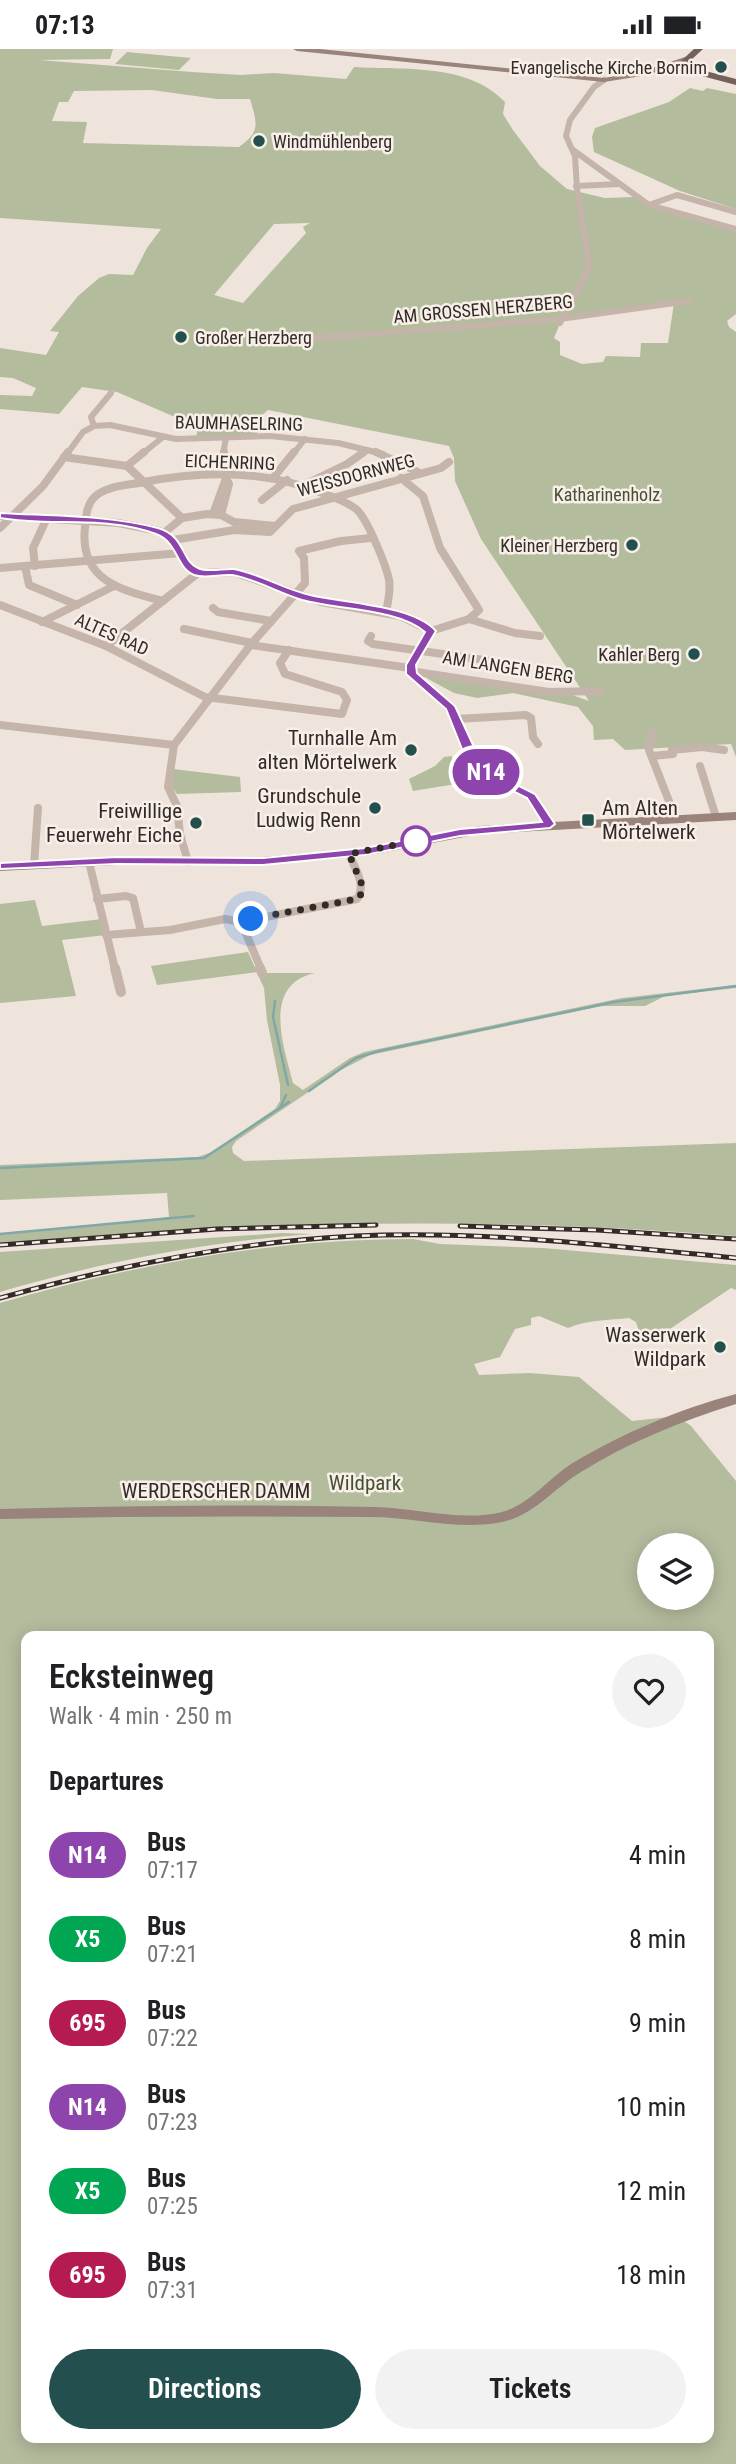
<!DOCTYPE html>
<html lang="en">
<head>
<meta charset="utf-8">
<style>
  :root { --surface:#fff; --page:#f2f2f2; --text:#202124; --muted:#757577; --accent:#23504f }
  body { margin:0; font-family:"Roboto Condensed",sans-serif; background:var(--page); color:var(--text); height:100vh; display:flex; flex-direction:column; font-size:26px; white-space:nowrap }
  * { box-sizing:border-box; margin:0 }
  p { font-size:23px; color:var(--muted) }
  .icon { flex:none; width:38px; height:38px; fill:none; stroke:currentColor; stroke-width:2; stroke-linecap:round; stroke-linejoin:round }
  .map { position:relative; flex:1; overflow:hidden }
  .drawer { position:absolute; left:21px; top:1582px; width:693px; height:812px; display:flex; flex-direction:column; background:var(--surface); border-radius:14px; box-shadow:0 4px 18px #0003 }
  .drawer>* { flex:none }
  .badge { padding:0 14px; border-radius:23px; font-size:24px; line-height:46px }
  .tools { position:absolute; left:637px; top:1484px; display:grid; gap:14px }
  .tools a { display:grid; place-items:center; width:77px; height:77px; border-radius:50%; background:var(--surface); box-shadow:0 4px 18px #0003; font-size:35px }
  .you { position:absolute; width:35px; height:35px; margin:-18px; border:5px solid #fff; border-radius:50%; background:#1a73e8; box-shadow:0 0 0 10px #1a73e833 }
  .map>.badge { position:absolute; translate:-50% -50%; box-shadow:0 0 0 4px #fff }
  h2 { padding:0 28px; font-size:26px; line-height:63px }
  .round { display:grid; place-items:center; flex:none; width:74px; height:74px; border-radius:37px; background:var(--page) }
  .head { display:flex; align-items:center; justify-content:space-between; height:119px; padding:0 28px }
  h1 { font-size:33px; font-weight:600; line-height:52px }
  .cta { display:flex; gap:14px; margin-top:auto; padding:14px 28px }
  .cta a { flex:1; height:80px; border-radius:42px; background:var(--accent); color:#fff; font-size:28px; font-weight:600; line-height:80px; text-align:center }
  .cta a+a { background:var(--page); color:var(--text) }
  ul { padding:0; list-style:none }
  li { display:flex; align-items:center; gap:21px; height:84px; padding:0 28px }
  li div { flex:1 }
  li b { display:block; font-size:26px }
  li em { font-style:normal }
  li .badge { min-width:77px; font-weight:700; text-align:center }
  .status { display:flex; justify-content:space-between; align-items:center; height:49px; padding:0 35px; background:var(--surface); direction:ltr }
  .status svg { height:19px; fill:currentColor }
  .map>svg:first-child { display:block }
  .green { fill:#b4bc9e; fill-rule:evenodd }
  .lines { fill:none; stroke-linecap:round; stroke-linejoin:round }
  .stream { stroke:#7fa8a6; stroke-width:2.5 }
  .street-far2 { stroke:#c5b4aa; stroke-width:6 }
  .street-far1 { stroke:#c5b4aa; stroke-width:8 }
  .street { stroke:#c5b4aa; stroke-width:10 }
  .secondary { fill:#99837b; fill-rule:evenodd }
  .primary { fill:#74615b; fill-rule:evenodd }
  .rail-casing { stroke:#332b28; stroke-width:5 }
  .rail { stroke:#f7efe8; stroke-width:2.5; stroke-dasharray:8; stroke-linecap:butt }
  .line { fill:#8e44ad; stroke:#fff; stroke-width:2 }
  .walk { stroke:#332b28; stroke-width:7; stroke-dasharray:0 12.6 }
  .poi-dot { fill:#23504f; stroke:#f7efe8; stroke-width:2.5 }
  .stop-dot { fill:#fff; stroke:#8e44ad; stroke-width:3.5 }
  .labels { text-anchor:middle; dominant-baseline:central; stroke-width:5; stroke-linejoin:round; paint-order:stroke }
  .far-poi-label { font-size:18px; fill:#332b28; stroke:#f7efe8; text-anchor:end }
  .far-street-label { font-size:18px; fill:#332b28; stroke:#f7efe8 }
  .far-park-label { font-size:18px; fill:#464f2f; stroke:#f7efe8 }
  .poi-label { font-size:21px; fill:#332b28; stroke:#f7efe8; text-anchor:end }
  .park-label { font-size:21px; fill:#464f2f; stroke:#f7efe8 }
  .street-label { font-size:21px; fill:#332b28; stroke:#f7efe8 }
</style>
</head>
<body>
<div class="status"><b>07:13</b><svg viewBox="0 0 49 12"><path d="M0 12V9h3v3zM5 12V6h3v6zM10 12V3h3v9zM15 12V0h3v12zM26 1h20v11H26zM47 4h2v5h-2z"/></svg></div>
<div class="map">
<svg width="736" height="2415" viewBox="0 0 736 2415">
  <rect width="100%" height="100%" fill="#efe4dc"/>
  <g class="green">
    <path d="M0 0H113L110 10 39 11 192 23 241 26 274 24 346 30 354 18C404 21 468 14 505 53L503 65 513 81 540 117 567 140 605 149 633 148 649 156 736 180V265L727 272 729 278 736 283V708L731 695 625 701 613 690 594 691 593 677 578 658 513 644 477 649 454 644 428 630 425 627 572 646 589 652 481 490 455 432 454 409 449 397 268 361 262 366 257 386 196 389 198 378 117 343 82 338 59 365 0 360V346L32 347 36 339 13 329 0 328V299L46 306 59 283 50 282 78 247 99 229 109 225 133 226 147 199 161 180 0 169ZM152 41 217 50H250C257 74 261 83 239 98L83 94 87 73 52 72 59 53H68L74 42ZM310 174 303 178 306 184 243 254 214 246 274 175ZM674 254 668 294H641L640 308 606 307 603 313 582 315 560 306V293L554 289 561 272Z"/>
    <path d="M127 3 191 9 179 21 115 15Z"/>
    <path d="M690 39 703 42 707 39 736 45V160L680 142 594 103 592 88 595 79 669 53Z"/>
    <path d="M451 707 453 710 463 707 451 717 462 734 413 742 409 730 435 717 444 708Z"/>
    <path d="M173 720 240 728 241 743 177 745 172 738Z"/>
    <path d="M35 851 42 877 102 870 106 886 62 891 76 947 0 954V855Z"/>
    <path d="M248 903 257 923 157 936 151 917Z"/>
    <path d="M257 924H315C261 936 284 998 293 1034L303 1041 350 1009 364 1003 622 949 736 936V939L665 947 645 957H602L370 1006 341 1021 236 1092 232 1098 233 1104 244 1112 736 1094V1187C490 1167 245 1172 0 1195V1186L169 1168 167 1144 0 1151V1116L198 1108 212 1103 275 1060 280 1052V1036L267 971 264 939Z"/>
    <path d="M282 1184 312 1185C206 1193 102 1213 0 1243V1203Z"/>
    <path d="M413 1190 440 1195 543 1199 736 1216V1241L731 1239 649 1294 640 1286 636 1273 629 1269C609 1271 588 1271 568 1279L539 1267 531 1269V1276L515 1280 500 1308 474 1315 479 1326 530 1324 579 1328 632 1372 677 1367 691 1377 736 1432V2415H0V1254C136 1215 272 1190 413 1190ZM649 1496H702V1549H649ZM26 1587H709V2389H26Z"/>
  </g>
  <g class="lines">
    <g class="stream">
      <path d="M275 952 273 968 288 1036"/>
      <path d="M309 1042 356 1009 379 1002 614 953 736 937"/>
      <path d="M280 1059 286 1046"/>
      <path d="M0 1119 204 1109 289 1053"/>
      <path d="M0 1185 194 1167"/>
    </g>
    <g class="street-far2">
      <path d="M573 101 649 156 736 180"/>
      <path d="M576 137 619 135"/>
      <path d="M649 156 677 146 736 163"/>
      <path d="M560 274 586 226 589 213 577 140 575 107 566 87 570 71 594 38 604 31"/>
      <path d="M278 292 560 270 689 252"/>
      <path d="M94 377 91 368 111 344"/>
      <path d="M67 405 83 383 94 377 110 376 176 390 270 387 338 394 383 405"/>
      <path d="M142 405 163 388"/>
      <path d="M223 405 226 389"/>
      <path d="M293 405 305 390"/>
      <path d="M361 405 367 401"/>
    </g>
    <g class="street-far1">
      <path d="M376 403 420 424"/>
      <path d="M64 408 127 417 144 403"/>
      <path d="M127 417 182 469"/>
      <path d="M273 429 294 403"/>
      <path d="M401 429 423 447 440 499 479 561 469 570 431 582"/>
      <path d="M306 435 347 415 364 403"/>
      <path d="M262 451 287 431"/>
      <path d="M213 465 225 432"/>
      <path d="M221 466 229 435 224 426V403"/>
      <path d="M0 467 118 474 159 482 173 491 189 518 198 524 233 523 321 553 400 567 431 582"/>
      <path d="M0 479 43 437 68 403"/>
      <path d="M164 484 182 469 207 465 221 466 234 473 276 477 293 460 441 419 449 413"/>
      <path d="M173 491 234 481 270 483 276 477"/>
      <path d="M25 517 29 536 77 556"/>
      <path d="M35 517 33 499 46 471"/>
      <path d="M0 519 181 504"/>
      <path d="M163 552C120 541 79 531 85 478 86 465 87 453 98 445 112 436 129 436 144 433 205 421 265 421 322 444 333 448 346 452 356 460 367 469 386 516 389 531 391 541 388 553 386 563"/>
      <path d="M0 556 106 597 205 648 342 665 347 651 342 643 285 625 280 614 289 601"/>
      <path d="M213 559 218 563 271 572"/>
      <path d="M469 570 515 584 540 587"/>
      <path d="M42 573 114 537"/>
      <path d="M184 580 252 594"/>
      <path d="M431 582 411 616 412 625 451 659 477 716 495 729 531 747 550 775"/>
      <path d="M371 587 368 592 373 595 512 615"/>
      <path d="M251 596 410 619"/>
      <path d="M106 597 198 524"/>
      <path d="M410 622 549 643 601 642"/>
      <path d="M456 670 526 666 531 669 533 688 538 695"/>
      <path d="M0 676 174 696"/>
      <path d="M651 683 654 688 649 694V701L676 770"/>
      <path d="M652 707 673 705 672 701 702 698 724 701"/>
      <path d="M700 717 716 768"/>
      <path d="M89 813 115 920"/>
      <path d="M188 813 180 785 177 757 168 738 174 696 252 594 305 534 304 509 299 502 341 492 371 489"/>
      <path d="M34 816 38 759"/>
      <path d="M97 850 126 847 133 849 141 883"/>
      <path d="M241 873 261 920"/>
      <path d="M106 886 170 881 225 870 241 873 357 850C367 836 355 820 349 805"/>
    </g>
    <g class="street">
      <path d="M115 919 121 943"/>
      <path d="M260 919 262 924"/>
    </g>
    <g class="secondary">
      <path d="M293 0H320L604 29 643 22 688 7 692 9 648 26 604 33 297 2Z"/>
      <path d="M736 763V771L480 785 364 807 263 816H117L0 822V814L117 808H263L364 799 480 777Z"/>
      <path d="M736 1345V1355C682 1372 629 1393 581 1423 554 1439 535 1466 502 1473 459 1482 414 1468 370 1468 247 1467 123 1467 0 1470V1460C125 1457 250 1455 375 1458 417 1459 461 1473 502 1463 529 1456 548 1430 571 1415 621 1385 679 1360 736 1345Z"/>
    </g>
    <path class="primary" d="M694 0H703L689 13 690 18 736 30V36L683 22 681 12Z"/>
    <defs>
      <g id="rail">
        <path d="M460 1177 597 1181 736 1190"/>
        <path d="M0 1196 217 1180 376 1176"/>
        <path d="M0 1249C116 1217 234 1193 355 1187 482 1181 609 1197 736 1209"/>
      </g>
    </defs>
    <use href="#rail" class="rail-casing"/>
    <use href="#rail" class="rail"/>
  </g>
  <path class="line" d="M0 464C53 467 107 466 158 479 186 487 181 512 198 519 208 524 223 519 234 520 260 525 284 540 310 546 344 554 413 556 436 582L416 616 417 624 455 657 481 713 499 727 535 745 555 775 550 779 460 787 365 806 263 816 117 815 0 820V814L117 808 263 809 365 799 460 780 542 773 527 749 491 731 473 718 464 705 446 660 406 625V616L425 583C396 559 338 561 302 551 279 544 255 530 232 526 220 525 205 530 194 526 176 519 178 493 156 485 106 466 48 478 0 469Z"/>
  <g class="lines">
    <path class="walk" d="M251 870 357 850 362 844V836L349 805 416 792"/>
  </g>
  <g class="poi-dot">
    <circle cx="721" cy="18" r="7"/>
    <circle cx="259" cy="92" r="7"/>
    <circle cx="181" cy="288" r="7"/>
    <circle cx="632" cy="496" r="7"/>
    <circle cx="694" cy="605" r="7"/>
    <circle cx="411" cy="701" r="7"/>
    <circle cx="375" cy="759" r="7"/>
    <rect x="581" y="764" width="14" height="14" rx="3.5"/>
    <circle cx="196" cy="774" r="7"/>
    <circle cx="720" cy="1298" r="7"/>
  </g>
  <circle class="stop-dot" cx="416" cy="792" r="14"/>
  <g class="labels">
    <g class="far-poi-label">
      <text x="707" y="18">Evangelische Kirche Bornim</text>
      <text x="273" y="92" text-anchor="start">Windmühlenberg</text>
      <text x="195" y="288" text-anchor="start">Großer Herzberg</text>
      <text x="618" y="496">Kleiner Herzberg</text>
      <text x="680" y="605">Kahler Berg</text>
    </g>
    <g class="far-street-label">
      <text transform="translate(483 260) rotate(-5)">AM GROSSEN HERZBERG</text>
      <text transform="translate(239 374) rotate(1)">BAUMHASELRING</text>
      <text transform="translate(230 413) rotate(2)">EICHENRING</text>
      <text transform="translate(356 426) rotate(-15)">WEISSDORNWEG</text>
      <text transform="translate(112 585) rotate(24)">ALTES RAD</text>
      <text transform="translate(508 618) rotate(9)">AM LANGEN BERG</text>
    </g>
    <g class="far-park-label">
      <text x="607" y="445">Katharinenholz</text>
    </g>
    <g class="poi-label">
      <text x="397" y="689">Turnhalle Am<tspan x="397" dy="24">alten Mörtelwerk</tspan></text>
      <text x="361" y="747">Grundschule<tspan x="361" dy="24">Ludwig Renn</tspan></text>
      <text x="602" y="759" text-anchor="start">Am Alten<tspan x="602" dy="24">Mörtelwerk</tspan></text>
      <text x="182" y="762">Freiwillige<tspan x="182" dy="24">Feuerwehr Eiche</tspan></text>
      <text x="706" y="1286">Wasserwerk<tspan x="706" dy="24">Wildpark</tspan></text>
    </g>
    <g class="park-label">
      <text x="365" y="1434">Wildpark</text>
    </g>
    <g class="street-label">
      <text x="216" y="1442">WERDERSCHER DAMM</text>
    </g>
  </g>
</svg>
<div class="tools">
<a><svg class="icon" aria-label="layers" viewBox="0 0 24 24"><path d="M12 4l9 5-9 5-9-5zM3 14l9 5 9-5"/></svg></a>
</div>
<div class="you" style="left:251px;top:870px"></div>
<b class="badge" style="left:486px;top:723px;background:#8e44ad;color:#fff">N14</b>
<section class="drawer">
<div class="head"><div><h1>Ecksteinweg</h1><p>Walk · 4 min · 250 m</p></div><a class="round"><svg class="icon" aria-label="heart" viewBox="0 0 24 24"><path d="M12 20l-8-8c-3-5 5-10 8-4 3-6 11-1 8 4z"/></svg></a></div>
<h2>Departures</h2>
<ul>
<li><span class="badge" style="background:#8e44ad;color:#fff">N14</span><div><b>Bus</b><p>07:17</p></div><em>4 min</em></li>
<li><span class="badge" style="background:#00a651;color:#fff">X5</span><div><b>Bus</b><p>07:21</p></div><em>8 min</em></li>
<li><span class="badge" style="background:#b51b52;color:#fff">695</span><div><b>Bus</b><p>07:22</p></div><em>9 min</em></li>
<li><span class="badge" style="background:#8e44ad;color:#fff">N14</span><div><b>Bus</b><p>07:23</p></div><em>10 min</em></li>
<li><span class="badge" style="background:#00a651;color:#fff">X5</span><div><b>Bus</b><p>07:25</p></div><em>12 min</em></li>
<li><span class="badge" style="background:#b51b52;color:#fff">695</span><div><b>Bus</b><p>07:31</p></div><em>18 min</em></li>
</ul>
<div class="cta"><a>Directions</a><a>Tickets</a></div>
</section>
</div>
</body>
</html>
